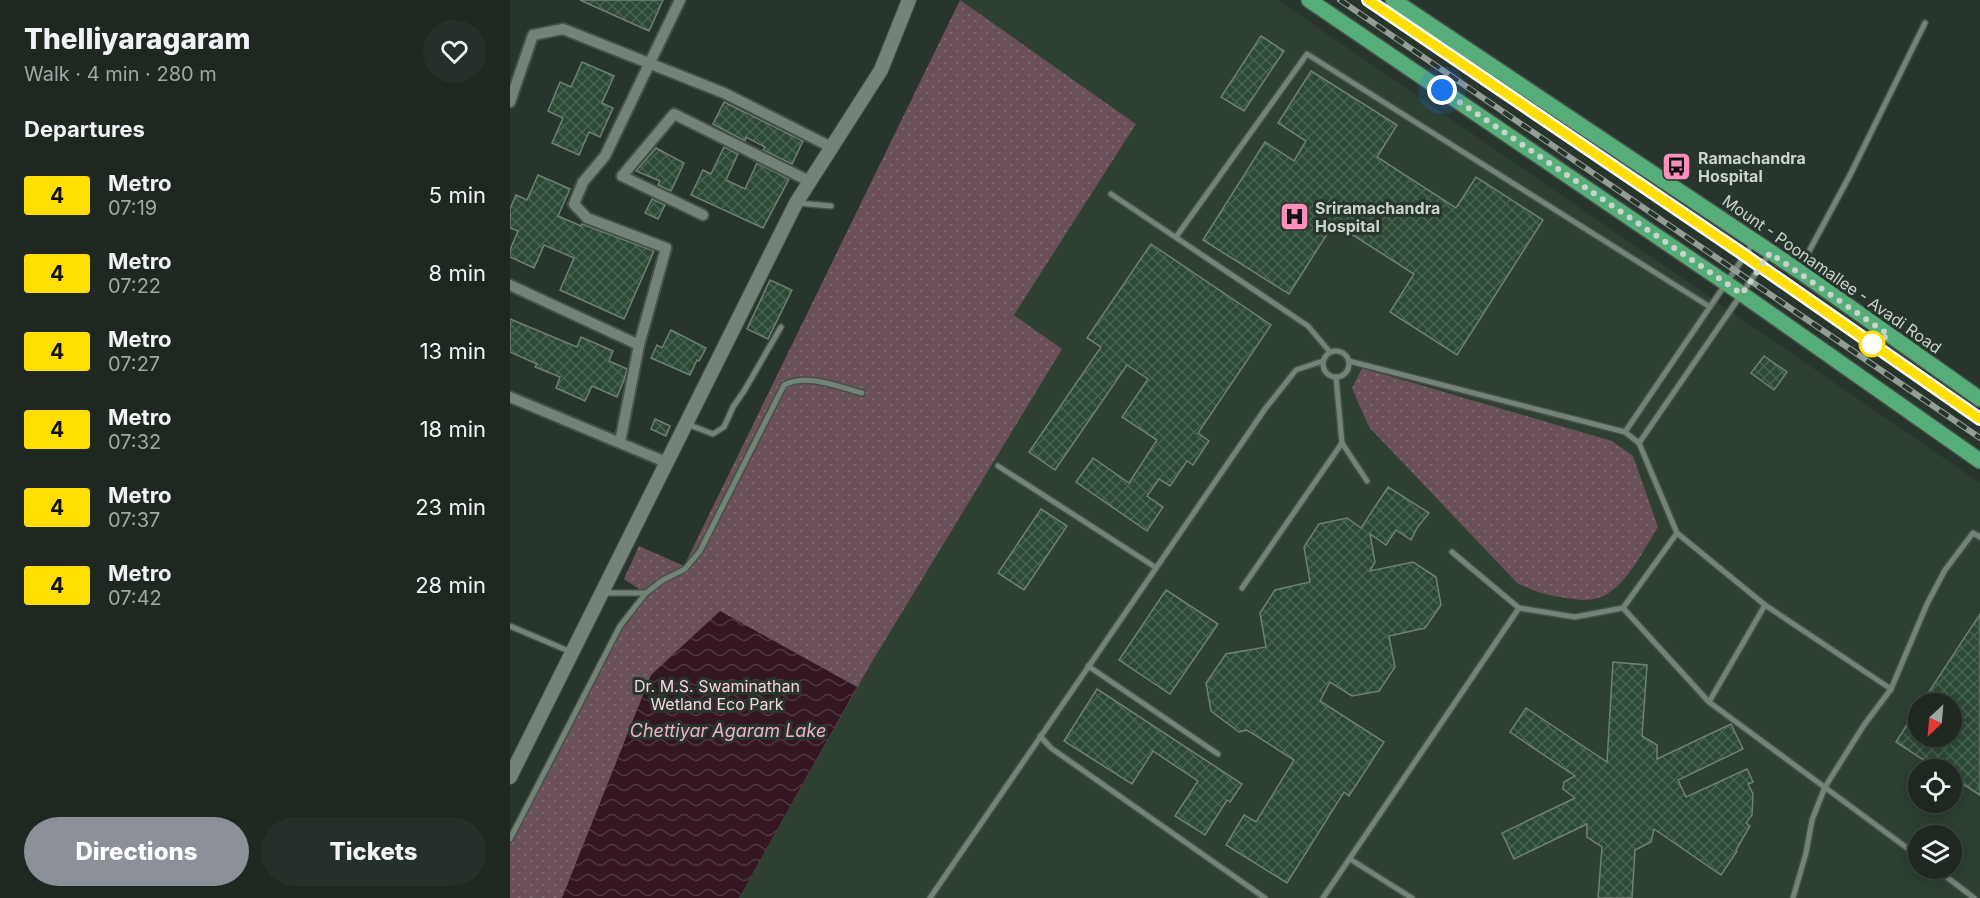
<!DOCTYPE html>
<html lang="en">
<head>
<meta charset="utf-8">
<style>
  :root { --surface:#1e2821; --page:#26302a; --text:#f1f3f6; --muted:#a1a6a5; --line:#3c443f; --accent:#8c9099 }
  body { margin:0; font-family:Inter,sans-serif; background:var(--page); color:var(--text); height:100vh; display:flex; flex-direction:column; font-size:22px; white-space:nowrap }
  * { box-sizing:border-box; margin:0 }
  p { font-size:20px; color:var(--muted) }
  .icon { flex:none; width:33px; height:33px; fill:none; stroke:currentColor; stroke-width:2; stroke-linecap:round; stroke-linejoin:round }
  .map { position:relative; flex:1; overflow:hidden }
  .sheet { display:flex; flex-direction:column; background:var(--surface); width:510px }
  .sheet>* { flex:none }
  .badge { padding:0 12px; border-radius:4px; font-size:21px; line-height:39px }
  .needle { width:39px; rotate:206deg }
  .fabs { position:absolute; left:1398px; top:693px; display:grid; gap:12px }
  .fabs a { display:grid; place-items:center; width:54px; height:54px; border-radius:50%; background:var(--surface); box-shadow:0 3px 15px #0003,0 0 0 2px var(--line); font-size:30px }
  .you { position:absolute; width:30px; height:30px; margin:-15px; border:4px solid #fff; border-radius:50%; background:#1a73e8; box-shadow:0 0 0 9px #1a73e833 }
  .map>.badge { position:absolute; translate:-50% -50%; box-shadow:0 0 0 3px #fff }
  h2 { padding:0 24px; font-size:22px; line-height:54px }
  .round { display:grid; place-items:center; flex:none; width:63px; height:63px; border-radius:32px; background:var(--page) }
  .summary { display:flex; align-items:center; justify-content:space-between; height:102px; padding:0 24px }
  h1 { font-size:28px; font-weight:800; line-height:45px }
  .action { display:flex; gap:12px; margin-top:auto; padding:12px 24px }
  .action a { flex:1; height:69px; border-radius:36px; background:var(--accent); color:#fff; font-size:24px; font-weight:800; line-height:69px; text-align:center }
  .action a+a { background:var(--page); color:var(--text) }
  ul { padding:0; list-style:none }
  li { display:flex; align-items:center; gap:18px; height:78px; padding:0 24px }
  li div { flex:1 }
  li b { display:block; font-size:22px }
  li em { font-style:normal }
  li .badge { min-width:66px; font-weight:700; text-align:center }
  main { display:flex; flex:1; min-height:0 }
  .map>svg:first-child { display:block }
  .built { fill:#2d4032; fill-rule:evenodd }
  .green { fill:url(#green-dots) }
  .water { fill:url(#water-waves) }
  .building { fill:url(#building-cross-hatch); stroke:#707f74; stroke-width:1.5 }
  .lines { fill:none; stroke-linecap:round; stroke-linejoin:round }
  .service-casing { stroke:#455048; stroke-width:8 }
  .minor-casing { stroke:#455048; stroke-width:14 }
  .tertiary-casing { stroke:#455048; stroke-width:16 }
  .primary-casing { stroke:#455048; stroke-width:18 }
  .service { stroke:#748377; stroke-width:5 }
  .minor { stroke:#748377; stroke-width:10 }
  .tertiary { stroke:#748377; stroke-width:14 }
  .primary { stroke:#55ae79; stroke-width:15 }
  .rail-casing { stroke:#949d96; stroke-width:6 }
  .rail { stroke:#28352c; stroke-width:4; stroke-dasharray:11; stroke-linecap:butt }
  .line-casing { stroke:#fff; stroke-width:14 }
  .line { stroke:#ffdf00; stroke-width:9 }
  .walk { stroke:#cbd3cd; stroke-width:6; stroke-dasharray:0 10.8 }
  .stop-dot { fill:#fff; stroke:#ffdf00; stroke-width:3 }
  .labels { text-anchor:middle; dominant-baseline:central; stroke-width:6; stroke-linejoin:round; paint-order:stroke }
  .poi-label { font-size:16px; font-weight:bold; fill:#cbd3cd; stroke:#28352c; text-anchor:start }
  .street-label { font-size:16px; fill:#cbd3cd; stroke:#28352c }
  .park-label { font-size:16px; fill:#fad2e0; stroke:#28352c }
  .water-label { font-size:18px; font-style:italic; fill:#f1b0c8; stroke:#28352c }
</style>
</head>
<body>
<main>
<section class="sheet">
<div class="summary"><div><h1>Thelliyaragaram</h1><p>Walk · 4 min · 280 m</p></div><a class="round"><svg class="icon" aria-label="heart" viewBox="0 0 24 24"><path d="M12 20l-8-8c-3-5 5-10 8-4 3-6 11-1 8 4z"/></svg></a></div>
<h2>Departures</h2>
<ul>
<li><span class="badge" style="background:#ffdf00;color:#111">4</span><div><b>Metro</b><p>07:19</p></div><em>5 min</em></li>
<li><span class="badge" style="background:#ffdf00;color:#111">4</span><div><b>Metro</b><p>07:22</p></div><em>8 min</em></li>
<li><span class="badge" style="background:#ffdf00;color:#111">4</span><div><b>Metro</b><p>07:27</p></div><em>13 min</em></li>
<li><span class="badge" style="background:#ffdf00;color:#111">4</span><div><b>Metro</b><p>07:32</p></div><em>18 min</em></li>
<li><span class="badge" style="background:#ffdf00;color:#111">4</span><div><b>Metro</b><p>07:37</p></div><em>23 min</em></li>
<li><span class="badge" style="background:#ffdf00;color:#111">4</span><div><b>Metro</b><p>07:42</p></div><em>28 min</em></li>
</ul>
<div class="action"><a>Directions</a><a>Tickets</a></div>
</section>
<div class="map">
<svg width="1470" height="898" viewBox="0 0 1470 898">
  <defs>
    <pattern id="green-dots" width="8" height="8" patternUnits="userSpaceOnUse" patternTransform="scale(1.5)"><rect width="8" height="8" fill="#6a5059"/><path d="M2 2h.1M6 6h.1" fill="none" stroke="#7e6870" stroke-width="1.8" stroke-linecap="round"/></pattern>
    <pattern id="water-waves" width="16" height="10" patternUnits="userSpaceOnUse" patternTransform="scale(1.5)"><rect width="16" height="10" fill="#331622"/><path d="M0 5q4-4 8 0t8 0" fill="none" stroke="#4f3741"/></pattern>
    <pattern id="building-cross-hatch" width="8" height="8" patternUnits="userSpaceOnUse" patternTransform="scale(1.5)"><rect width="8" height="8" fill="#2c4935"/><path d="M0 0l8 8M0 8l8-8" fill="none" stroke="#496251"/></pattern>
  </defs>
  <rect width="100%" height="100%" fill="#28352c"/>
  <path class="built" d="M450 0H768L1470 483V898H229L360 665 551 349 504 315 626 124ZM1408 704H1442V736H1408ZM1408 770H1442V802H1408ZM1408 836H1442V868H1408Z"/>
  <g class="green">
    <path d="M450 0 626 124 504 315 552 349 360 665 229 898H0V839L110 626 135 593 114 579 129 546 174 566Z"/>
    <path d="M852 368 1102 441 1123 456 1148 527C1134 549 1115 590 1088 598 1078 601 1067 600 1056 598 1035 595 1026 592 1007 583L859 427 842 388Z"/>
  </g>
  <path class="water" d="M210 611 347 687 229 898H52L141 675Z"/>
  <g class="building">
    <path d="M70 0H153L139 31Z"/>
    <path d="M751 36 774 51 734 111 711 97Z"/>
    <path d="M72 62 104 76 92 103 103 108 90 137 79 132 69 155 42 143 53 118 38 111 50 82 61 87Z"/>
    <path d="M801 71 887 125 867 157 946 208 966 177 1033 220 947 355 880 312 904 274 824 223 779 294 693 240 755 142 784 161 796 141 768 123Z"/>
    <path d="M214 102 293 141 282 164 253 150 255 147 236 137 235 141 203 124Z"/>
    <path d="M214 147 228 154 216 180 235 189 247 163 279 179 253 228 181 195 193 170 201 174Z"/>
    <path d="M146 148 174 163 161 191 148 185 150 181 126 171Z"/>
    <path d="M28 175 60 189 48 216 71 226 72 224 144 251 114 319 50 290 64 258 34 245 24 268 0 257V250L8 231 0 228V209L6 195 17 200Z"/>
    <path d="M142 199 155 205 148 219 135 213Z"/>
    <path d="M641 244 761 325 688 433 699 441 683 465 677 461 660 486 649 479 637 496 653 507 637 531 566 482 583 458 619 483 647 440 612 417 638 379 617 365 545 470 519 452 591 347 577 338Z"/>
    <path d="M260 280 282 290 258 339 237 329Z"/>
    <path d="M0 319 67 347 71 337 103 351 99 361 117 369 114 380 107 397 82 386 75 401 46 388 50 377 25 367 27 364 0 352Z"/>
    <path d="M161 330 196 348 189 361 187 360 180 375 141 358 147 345 152 348Z"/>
    <path d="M1254 356 1277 372 1264 390 1241 373Z"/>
    <path d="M145 419 160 426 156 436 141 429Z"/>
    <path d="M878 487 919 513 907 528 901 540 886 530 876 545 860 534 865 562 860 571 903 562 926 577 931 605 915 628 879 636 885 667 869 691 842 696 820 682 810 701 874 742 839 796 834 792 777 883 716 845 734 815 746 822 784 760 737 730 729 732 701 711 696 683 716 654 756 647 750 613 765 590 800 582 794 547 809 524 837 518 851 528Z"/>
    <path d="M531 509 557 526 514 590 488 573Z"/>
    <path d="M656 590 708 624 660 694 609 660Z"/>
    <path d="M1470 614V795L1442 777V770H1429L1386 742 1408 707V736H1442V704H1411Z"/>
    <path d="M1103 662 1137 665 1132 736 1147 745V759L1221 724 1233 749 1168 780 1176 797 1237 769 1243 782 1238 784 1243 794 1242 815 1236 823 1240 826 1226 850 1227 851 1211 875 1144 829 1141 842 1125 850 1122 898H1088L1092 847 1077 837V824L1004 859 992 833 1065 798 1053 789 1054 782 1065 776 1000 732 1016 708 1097 762Z"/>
    <path d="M587 689 732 784 720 802 717 800 695 835 665 816 688 781 643 751 622 784 554 741Z"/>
  </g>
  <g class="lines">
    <defs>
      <g id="service">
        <path d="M601 194 798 326 820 352"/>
        <path d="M288 203 321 206"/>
        <path d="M666 237 797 54 1200 307"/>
        <path d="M1289 270 1340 175 1415 23"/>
        <circle cx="826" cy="364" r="13"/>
        <path d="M839 361 1115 432 1129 443 1167 533 1255 605 1199 702"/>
        <path d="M826 377 832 443 857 481"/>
        <path d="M177 424 203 434 214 427 223 407 234 391 271 327"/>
        <path d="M1115 432 1244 242"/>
        <path d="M1129 443 1259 254"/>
        <path d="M488 466 645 567"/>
        <path d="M942 552 1009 608 1065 617 1113 608 1167 533"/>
        <path d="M732 588 832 443"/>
        <path d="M93 593H136"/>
        <path d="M1255 605 1381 689"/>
        <path d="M1113 608 1199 702 1408 856"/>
        <path d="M0 626 61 652"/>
        <path d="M578 666 708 754"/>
        <path d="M530 736 541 748 755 898"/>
        <path d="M0 839 110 626 136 593 153 580 175 569 190 551 274 385C299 373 327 387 352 393"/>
        <path d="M840 859 902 898"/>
        <path d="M1425 868 1464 898"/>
        <path d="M420 898 755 409 786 370 813 361"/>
        <path d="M813 898 1009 608"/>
        <path d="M1283 898 1296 853 1302 820 1315 787 1354 725 1381 689 1417 604 1435 570 1463 533 1470 537"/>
      </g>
      <g id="minor">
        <path d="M0 102 23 35 53 29 214 93 321 147"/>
        <path d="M193 215 112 176 164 114 299 181"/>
        <path d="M0 285 129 345"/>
        <path d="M0 397 158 463"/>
        <path d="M110 442 129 345 156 248 77 218 64 204 73 182 95 156 170 0"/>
      </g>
      <path id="tertiary" d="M0 777 286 203 371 70 399 0"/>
      <g id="primary">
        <path d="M799 0 1232 294 1470 461"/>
        <path d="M883 0 1289 271 1470 399"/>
      </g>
    </defs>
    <use href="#service" class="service-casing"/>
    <use href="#minor" class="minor-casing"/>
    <use href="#tertiary" class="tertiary-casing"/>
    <use href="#primary" class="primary-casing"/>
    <use href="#service" class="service"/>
    <use href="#minor" class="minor"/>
    <use href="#tertiary" class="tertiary"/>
    <use href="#primary" class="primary"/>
    <defs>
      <g id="rail">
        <path d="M830 0 1470 438"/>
        <path d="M858 0 1227 250 1470 419"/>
      </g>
    </defs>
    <use href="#rail" class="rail-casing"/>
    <use href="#rail" class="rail"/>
  </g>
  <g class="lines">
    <defs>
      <path id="line" d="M858 0 1227 250 1470 419"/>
    </defs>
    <use href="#line" class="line-casing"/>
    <use href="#line" class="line"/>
    <path class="walk" d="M932 90 1232 294 1260 253 1379 335 1362 344"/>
  </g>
  <defs>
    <symbol id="bus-square" viewBox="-11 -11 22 22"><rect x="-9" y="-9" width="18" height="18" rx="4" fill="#fe8ebb" stroke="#28352c"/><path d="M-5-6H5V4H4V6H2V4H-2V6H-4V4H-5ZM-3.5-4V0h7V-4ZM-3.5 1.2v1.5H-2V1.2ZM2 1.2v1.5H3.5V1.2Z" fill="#111"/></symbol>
    <symbol id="hospital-square" viewBox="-11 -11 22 22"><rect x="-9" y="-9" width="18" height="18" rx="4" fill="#fe8ebb" stroke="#28352c"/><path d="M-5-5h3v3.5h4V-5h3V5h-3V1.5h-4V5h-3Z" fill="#111"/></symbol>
  </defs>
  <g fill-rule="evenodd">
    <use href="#bus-square" x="1150" y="150" width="33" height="33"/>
    <use href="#hospital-square" x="768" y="200" width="33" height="33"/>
  </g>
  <circle class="stop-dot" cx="1362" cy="344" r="12"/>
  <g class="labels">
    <g class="poi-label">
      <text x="1188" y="158">Ramachandra<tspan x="1188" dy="18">Hospital</tspan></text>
      <text x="805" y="208">Sriramachandra<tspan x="805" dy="18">Hospital</tspan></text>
    </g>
    <g class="street-label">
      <text transform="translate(1322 274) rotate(35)">Mount - Poonamallee - Avadi Road</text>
    </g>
    <g class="park-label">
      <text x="207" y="686">Dr. M.S. Swaminathan<tspan x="207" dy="18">Wetland Eco Park</tspan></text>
    </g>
    <g class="water-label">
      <text x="218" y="730">Chettiyar Agaram Lake</text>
    </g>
  </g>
</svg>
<div class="fabs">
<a><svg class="needle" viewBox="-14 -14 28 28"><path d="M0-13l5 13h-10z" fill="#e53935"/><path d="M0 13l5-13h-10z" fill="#a1a6a5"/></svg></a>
<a><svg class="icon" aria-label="locate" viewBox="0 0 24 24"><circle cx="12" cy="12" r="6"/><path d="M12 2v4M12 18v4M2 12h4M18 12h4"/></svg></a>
<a><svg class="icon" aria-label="layers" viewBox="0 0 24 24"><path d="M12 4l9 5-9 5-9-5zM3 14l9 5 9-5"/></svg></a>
</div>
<div class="you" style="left:932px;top:90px"></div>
</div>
</main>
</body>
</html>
